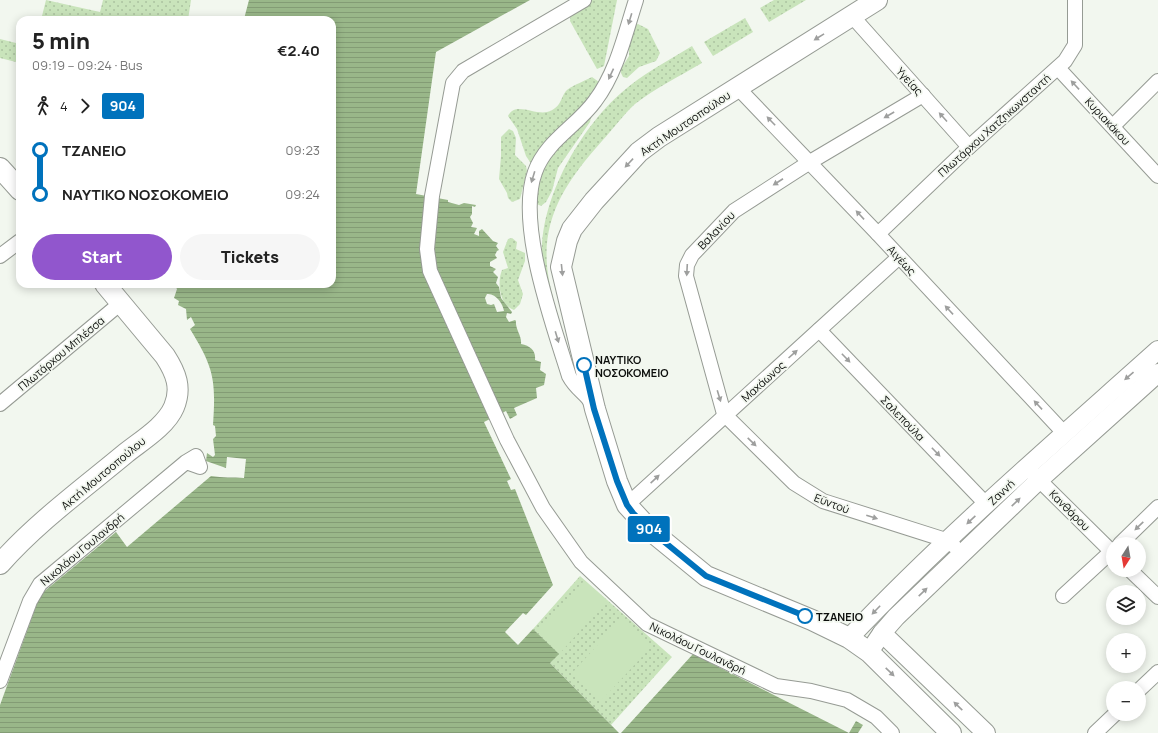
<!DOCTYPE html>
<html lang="en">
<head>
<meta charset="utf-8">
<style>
  :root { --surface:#fff; --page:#f6f6f6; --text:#222; --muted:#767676; --accent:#9156cd }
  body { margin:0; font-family:Manrope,sans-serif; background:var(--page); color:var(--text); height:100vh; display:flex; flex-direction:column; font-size:15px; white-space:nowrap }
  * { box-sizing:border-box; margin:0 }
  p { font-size:13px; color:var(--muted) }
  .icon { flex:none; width:22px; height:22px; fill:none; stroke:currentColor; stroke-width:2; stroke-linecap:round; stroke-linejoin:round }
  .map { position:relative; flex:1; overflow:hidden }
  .drawer { position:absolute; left:16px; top:16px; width:320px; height:272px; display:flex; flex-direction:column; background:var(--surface); border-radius:12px; box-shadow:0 2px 10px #0003 }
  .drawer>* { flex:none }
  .badge { padding:0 8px; border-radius:3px; font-size:14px; line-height:26px }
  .needle { width:26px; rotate:191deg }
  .fabs { position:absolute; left:1106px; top:537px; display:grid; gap:8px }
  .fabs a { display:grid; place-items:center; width:40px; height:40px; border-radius:50%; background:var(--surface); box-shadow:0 2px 10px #0003; font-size:20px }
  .map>.badge { position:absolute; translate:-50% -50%; box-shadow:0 0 0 2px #fff }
  .legs { display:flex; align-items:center; gap:6px; height:44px; padding:0 16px; font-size:13px }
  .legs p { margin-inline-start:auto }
  .head { display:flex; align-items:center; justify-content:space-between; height:68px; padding:0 16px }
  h1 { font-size:22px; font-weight:800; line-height:30px }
  .primary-button { display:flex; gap:8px; margin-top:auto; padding:8px 16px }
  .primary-button a { flex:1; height:46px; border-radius:24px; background:var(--accent); color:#fff; font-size:16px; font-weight:800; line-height:46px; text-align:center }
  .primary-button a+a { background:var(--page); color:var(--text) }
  ul { padding:0 16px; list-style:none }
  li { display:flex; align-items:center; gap:14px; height:44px; font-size:15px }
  li i { display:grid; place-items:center; width:6px; height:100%; margin:0 5px; background:currentColor }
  li i::after { content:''; width:10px; height:10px; margin:-5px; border:3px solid; border-radius:50%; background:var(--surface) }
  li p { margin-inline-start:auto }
  li:first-child i { background:linear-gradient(#0000 50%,currentColor 0) }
  li:last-child i { background:linear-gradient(currentColor 50%,#0000 0) }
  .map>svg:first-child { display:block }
  .park { fill:url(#park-dots) }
  .pitch { fill:#c9e4bb }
  .water { fill:url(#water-rules); fill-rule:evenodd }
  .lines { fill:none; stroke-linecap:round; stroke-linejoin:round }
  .minor-casing { stroke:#969b94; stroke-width:16 }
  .tertiary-casing { stroke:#969b94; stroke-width:20 }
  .secondary-casing { stroke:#969b94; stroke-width:22 }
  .minor { stroke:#fff; stroke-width:14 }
  .tertiary { stroke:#fff; stroke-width:18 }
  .secondary { stroke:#fff; stroke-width:20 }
  .oneway { fill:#9e9f9e }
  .line-1-casing { stroke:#fff; stroke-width:9 }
  .line-1 { stroke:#0072bc; stroke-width:6 }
  .stop-1-dot { fill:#fff; stroke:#0072bc; stroke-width:2 }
  .labels { text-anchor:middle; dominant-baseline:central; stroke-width:3.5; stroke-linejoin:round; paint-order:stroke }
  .street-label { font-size:11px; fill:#0c0e0c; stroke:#f2f7ef }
  .stop-label { font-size:11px; font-weight:bold; fill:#0c0e0c; stroke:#f2f7ef; text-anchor:start }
</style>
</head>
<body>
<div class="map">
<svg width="1158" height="733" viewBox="0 0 1158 733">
  <defs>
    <pattern id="park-dots" width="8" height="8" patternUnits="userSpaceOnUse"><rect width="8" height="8" fill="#c9e4bb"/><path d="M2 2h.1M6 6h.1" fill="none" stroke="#abc2a0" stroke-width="1.8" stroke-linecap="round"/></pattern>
    <pattern id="water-rules" width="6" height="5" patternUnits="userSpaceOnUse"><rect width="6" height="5" fill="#99b789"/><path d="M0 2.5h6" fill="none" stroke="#839c75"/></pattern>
  </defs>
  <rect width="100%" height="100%" fill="#f2f7ef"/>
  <g class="park">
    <path d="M46 0 100 12 103 0H191L188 20H41Z"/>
    <path d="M592 0H617L604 66 597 69 570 21 571 12Z"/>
    <path d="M774 0H806L769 22 760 8Z"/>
    <path d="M745 18 753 32 713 56 704 42Z"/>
    <path d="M638 24 648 29 660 53 656 61 639 67 627 78 623 77 621 73V69L629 56V43L633 26Z"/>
    <path d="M0 39 20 44V63L0 58Z"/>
    <path d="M692 46 702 63C680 76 655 88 635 104 623 115 613 129 602 141 559 189 534 231 553 297L550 298C547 283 543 268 542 253 541 198 580 129 621 93 642 74 668 61 692 46Z"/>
    <path d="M592 77 599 82 590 122 558 168 552 191 546 202 541 206 537 204 532 165 526 156 517 129 508 116C515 101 534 115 547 112 562 108 560 97 567 90 570 87 588 79 592 77Z"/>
    <path d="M509 129 513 131 516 138 515 155 526 166 527 171 520 199 512 202 508 198 507 193 499 179 501 156V137Z"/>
    <path d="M512 238 517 242 516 249 525 253V261L518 280 523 294 520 304 514 310C499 305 497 282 502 270L508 268 503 252 508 239Z"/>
    <path d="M580 576 672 657 611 725 550 663 558 654 533 629Z"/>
  </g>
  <g class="pitch">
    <path d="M584 581 607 601 561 652 538 630Z"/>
    <path d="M621 619 652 646 601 701 573 672Z"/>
  </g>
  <g class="water">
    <path d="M249 0H530L436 52 416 194 448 200V202L459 205 464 203 476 205 475 207 472 206V214L470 217 473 223 471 227 477 228 474 234 479 236V231L482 229 493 241 498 243 496 246 499 250 497 251 495 255 497 258 490 262V266L496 269 493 272 498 277 496 283 499 287 501 298 512 312 511 314 507 313 506 317 509 322 515 320 516 321C515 329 522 336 521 344 531 346 536 351 535 360L541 362 540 370 546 374 544 385 536 388 537 398 514 408 517 415 510 419 506 411 484 422 511 479 507 481 511 490 515 489 553 585 526 615 523 613 505 632 518 645 533 629 559 654 550 663 619 733H0V705L39 598 41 594 116 532 127 547 211 476C223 478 233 477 244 478L246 459 227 457 226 468 206 461 207 453 213 457 215 455 213 439 216 436 215 426 213 425C216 380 214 368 190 329L195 325 191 317 187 320 186 309 178 305 179 301 174 298 177 289 175 286 178 284H332V20H248L244 19ZM487 294C496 293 503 304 504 311L497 312 494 304 491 305 487 304 485 298Z"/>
    <path d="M693 654 849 733 856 721 863 725 858 733H621Z"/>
  </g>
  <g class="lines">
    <defs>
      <g id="minor">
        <path d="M584 0 463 71 453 83 432 196 427 249 430 271 507 440 543 508 581 562 647 624 776 686 811 691 847 700 876 717 892 733"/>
        <path d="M852 16 969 147"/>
        <path d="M1058 68 1158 176"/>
        <path d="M738 88 878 234 1065 434"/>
        <path d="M923 95 810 162 734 211 692 255 687 265 686 276 724 414 794 483 823 501 949 541 954 546"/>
        <path d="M1113 126 1158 81"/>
        <path d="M878 234 969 147 1065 61 1075 45V0"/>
        <path d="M0 256 20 241"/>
        <path d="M819 330 987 505"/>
        <path d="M0 404 122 302"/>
        <path d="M593 406C588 394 577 391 569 376 553 324 516 224 535 172 546 141 577 126 595 101 617 72 625 34 636 0"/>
        <path d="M1032 473 1113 553"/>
        <path d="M627 505 899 257"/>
        <path d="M1120 544 1158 507"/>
        <path d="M1130 570 1158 597"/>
        <path d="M1063 596 1113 550"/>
        <path d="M0 681 30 601 40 584 186 462 196 456 200 467 186 462"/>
        <path d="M1139 690 1158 672"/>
        <path d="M1095 733 1115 714"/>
      </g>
      <g id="tertiary">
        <path d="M882 633 986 733"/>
        <path d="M849 638C946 536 1053 444 1158 350"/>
        <path d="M869 652 882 633 896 617 1039 480 1158 373"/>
      </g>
      <g id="secondary">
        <path d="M877 0 659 137 639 152 594 201 572 229 567 241 561 267 595 409 617 481 627 505 651 531 706 576 812 620 849 638 869 652 951 733"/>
        <path d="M0 168 20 190"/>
        <path d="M0 564C36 523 84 488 126 453 141 441 166 426 174 407 182 388 176 373 165 356L105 284"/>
      </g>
    </defs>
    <use href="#minor" class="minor-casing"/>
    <use href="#tertiary" class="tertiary-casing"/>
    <use href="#secondary" class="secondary-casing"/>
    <use href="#minor" class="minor"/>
    <use href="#tertiary" class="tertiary"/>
    <use href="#secondary" class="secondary"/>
  </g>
  <defs><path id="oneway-solid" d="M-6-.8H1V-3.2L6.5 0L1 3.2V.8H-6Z"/></defs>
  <g class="oneway">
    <use href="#oneway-solid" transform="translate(630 19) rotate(107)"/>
    <use href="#oneway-solid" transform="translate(819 37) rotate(148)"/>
    <use href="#oneway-solid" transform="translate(611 74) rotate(115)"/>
    <use href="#oneway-solid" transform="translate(1075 85) rotate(-133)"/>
    <use href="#oneway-solid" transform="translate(889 115) rotate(150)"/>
    <use href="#oneway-solid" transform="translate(943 117) rotate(-132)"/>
    <use href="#oneway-solid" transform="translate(771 121) rotate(-134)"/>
    <use href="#oneway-solid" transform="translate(629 163) rotate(133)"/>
    <use href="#oneway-solid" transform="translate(533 177) rotate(107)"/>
    <use href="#oneway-solid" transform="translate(778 182) rotate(147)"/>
    <use href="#oneway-solid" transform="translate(860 215) rotate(-133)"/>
    <use href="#oneway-solid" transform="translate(562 270) rotate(84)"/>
    <use href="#oneway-solid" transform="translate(687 270) rotate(93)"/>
    <use href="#oneway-solid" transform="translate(949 310) rotate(-133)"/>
    <use href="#oneway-solid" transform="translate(557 337) rotate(73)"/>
    <use href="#oneway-solid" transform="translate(793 354) rotate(-42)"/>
    <use href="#oneway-solid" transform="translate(846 358) rotate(46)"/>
    <use href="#oneway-solid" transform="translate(1129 376) rotate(139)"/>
    <use href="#oneway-solid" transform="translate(719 396) rotate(73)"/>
    <use href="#oneway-solid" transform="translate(1038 405) rotate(-133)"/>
    <use href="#oneway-solid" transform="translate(752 442) rotate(44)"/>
    <use href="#oneway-solid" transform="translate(936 452) rotate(46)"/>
    <use href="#oneway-solid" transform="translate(655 479) rotate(-43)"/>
    <use href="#oneway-solid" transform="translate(1016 502) rotate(-44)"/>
    <use href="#oneway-solid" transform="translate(872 517) rotate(17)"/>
    <use href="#oneway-solid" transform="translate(971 520) rotate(137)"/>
    <use href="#oneway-solid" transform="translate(1139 526) rotate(136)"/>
    <use href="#oneway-solid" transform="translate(923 592) rotate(-44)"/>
    <use href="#oneway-solid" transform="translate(876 610) rotate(134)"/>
    <use href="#oneway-solid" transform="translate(890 672) rotate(44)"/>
    <use href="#oneway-solid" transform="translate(958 706) rotate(-136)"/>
  </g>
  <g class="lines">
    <defs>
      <path id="line-1" d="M584 365 594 409 617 481 627 505 633 513 651 531 706 576 805 616"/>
    </defs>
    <use href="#line-1" class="line-1-casing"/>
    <use href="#line-1" class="line-1"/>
  </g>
  <g class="stop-1-dot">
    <circle cx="584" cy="365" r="7"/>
    <circle cx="805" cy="616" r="7"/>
  </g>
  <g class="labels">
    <g class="street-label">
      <text transform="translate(910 81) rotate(48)">Υγείας</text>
      <text transform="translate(1108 121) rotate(47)">Κυριακάκου</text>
      <text transform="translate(685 123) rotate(-34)">Ακτή Μουτσοπούλου</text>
      <text transform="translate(994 125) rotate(-42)">Πλωτάρχου Χατζηκωνσταντή</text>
      <text transform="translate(716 230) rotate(-46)">Βαλανίου</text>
      <text transform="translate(902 260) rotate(47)">Αιγέως</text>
      <text transform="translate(61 353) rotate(-40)">Πλωτάρχου Μπλέσσα</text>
      <text transform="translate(763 381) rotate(-42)">Μαχάωνος</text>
      <text transform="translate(903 418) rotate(46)">Σαλεπούλα</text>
      <text transform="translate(103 473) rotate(-40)">Ακτή Μουτσοπούλου</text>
      <text transform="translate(1001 492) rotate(-43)">Ζαννή</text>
      <text transform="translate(832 503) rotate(21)">Εϋντού</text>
      <text transform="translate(1070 510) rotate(45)">Κανθάρου</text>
      <text transform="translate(82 549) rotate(-40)">Νικολάου Γουλανδρή</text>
      <text transform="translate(698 648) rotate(26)">Νικολάου Γουλανδρή</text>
    </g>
    <g class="stop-label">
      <text x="595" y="359">ΝΑΥΤΙΚΟ<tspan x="595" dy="13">ΝΟΣΟΚΟΜΕΙΟ</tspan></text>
      <text x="816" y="616">ΤΖΑΝΕΙΟ</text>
    </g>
  </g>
</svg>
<div class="fabs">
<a><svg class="needle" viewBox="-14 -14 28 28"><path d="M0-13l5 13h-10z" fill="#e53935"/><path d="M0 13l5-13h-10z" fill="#767676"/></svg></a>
<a><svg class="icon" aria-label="layers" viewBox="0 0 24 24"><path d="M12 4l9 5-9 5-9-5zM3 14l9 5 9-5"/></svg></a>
<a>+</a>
<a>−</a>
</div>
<b class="badge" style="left:649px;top:529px;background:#0072bc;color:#fff">904</b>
<section class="drawer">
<div class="head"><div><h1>5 min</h1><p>09:19 – 09:24 · Bus</p></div><b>€2.40</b></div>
<div class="legs"><svg class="icon" aria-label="walk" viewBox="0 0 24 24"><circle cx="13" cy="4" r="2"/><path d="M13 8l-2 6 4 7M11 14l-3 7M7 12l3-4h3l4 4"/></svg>4<svg class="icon" aria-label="forward" viewBox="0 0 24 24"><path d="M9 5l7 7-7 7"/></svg><b class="badge" style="background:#0072bc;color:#fff">904</b></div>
<ul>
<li><i style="color:#0072bc"></i><b>ΤΖΑΝΕΙΟ</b><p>09:23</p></li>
<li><i style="color:#0072bc"></i><b>ΝΑΥΤΙΚΟ ΝΟΣΟΚΟΜΕΙΟ</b><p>09:24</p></li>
</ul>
<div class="primary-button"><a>Start</a><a>Tickets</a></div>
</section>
</div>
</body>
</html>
